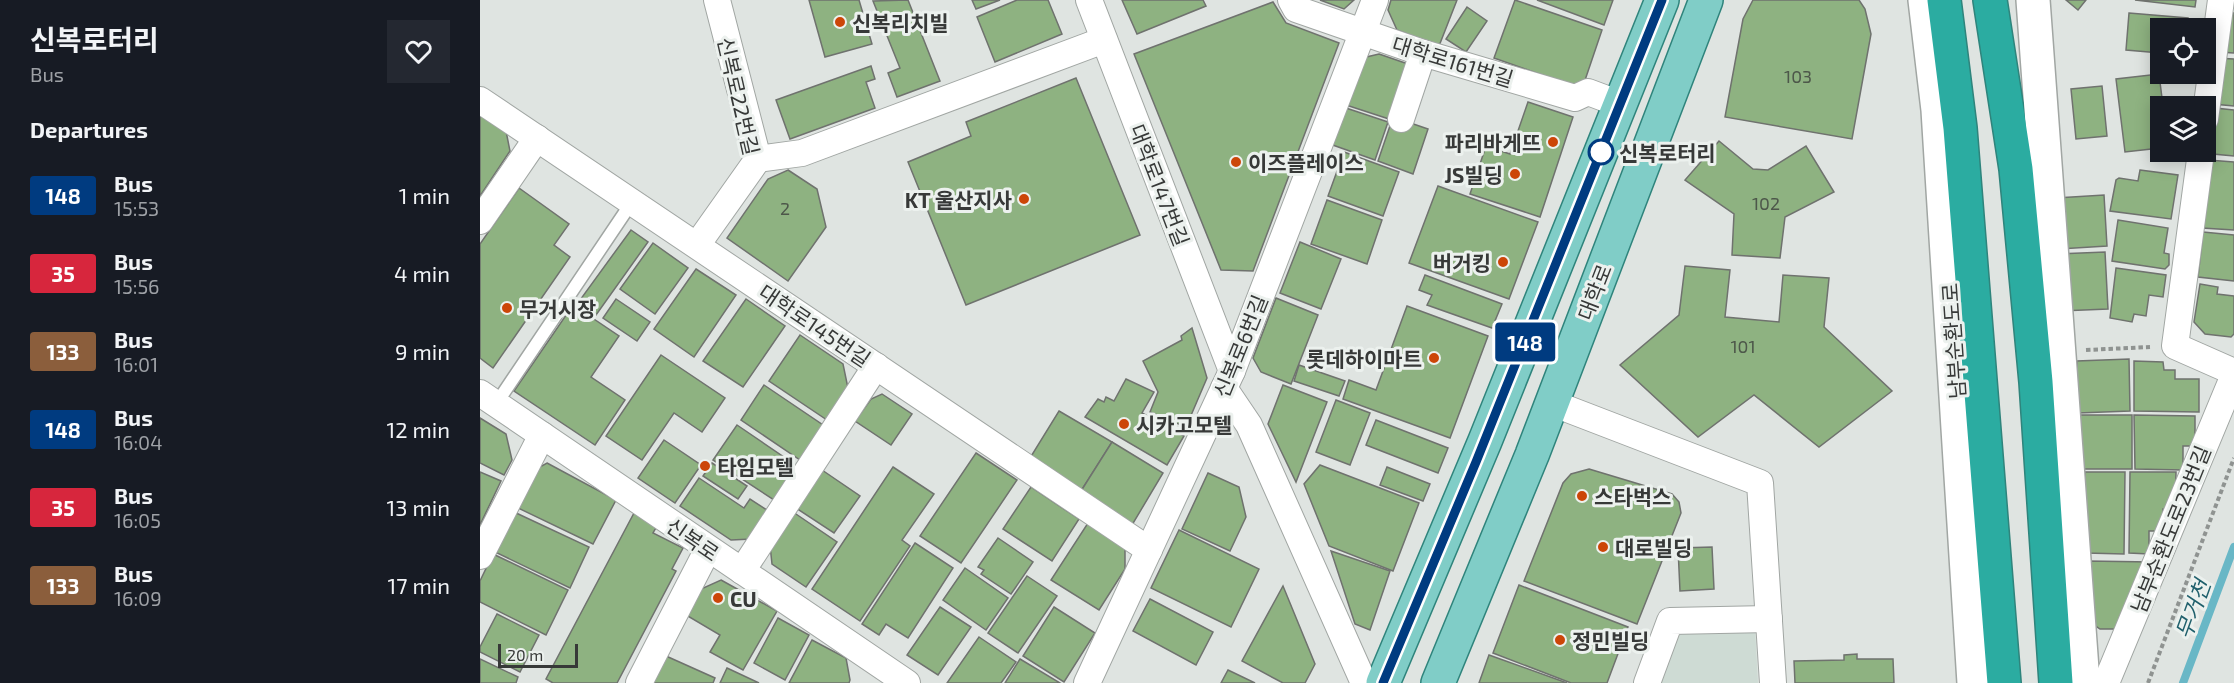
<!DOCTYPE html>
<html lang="en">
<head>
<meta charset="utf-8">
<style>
  :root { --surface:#171b24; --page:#242831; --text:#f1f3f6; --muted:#9ea1a6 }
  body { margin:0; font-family:"Exo 2","Noto Sans KR",sans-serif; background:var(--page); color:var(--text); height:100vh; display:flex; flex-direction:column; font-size:22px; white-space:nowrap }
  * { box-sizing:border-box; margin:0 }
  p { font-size:20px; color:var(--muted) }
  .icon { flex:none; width:33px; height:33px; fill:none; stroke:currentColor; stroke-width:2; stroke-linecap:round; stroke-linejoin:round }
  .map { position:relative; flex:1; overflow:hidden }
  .drawer { display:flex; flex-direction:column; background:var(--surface); width:480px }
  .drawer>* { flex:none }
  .badge { padding:0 12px; border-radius:4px; font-size:21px; line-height:39px }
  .buttons { position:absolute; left:1670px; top:18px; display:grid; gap:12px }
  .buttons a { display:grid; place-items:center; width:66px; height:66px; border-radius:0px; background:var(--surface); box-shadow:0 3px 15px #0003; font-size:30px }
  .scale { position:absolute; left:18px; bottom:15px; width:80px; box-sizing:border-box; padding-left:6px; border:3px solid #373938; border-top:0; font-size:16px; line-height:21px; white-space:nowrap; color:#373938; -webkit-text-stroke:4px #ecf1ee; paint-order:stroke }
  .map>.badge { position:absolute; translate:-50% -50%; box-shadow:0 0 0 3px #fff }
  h2 { padding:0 30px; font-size:22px; line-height:54px }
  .round { display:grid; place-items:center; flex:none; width:63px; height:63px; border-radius:0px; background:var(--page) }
  .head { display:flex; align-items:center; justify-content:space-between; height:102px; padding:0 30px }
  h1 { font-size:28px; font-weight:700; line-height:45px }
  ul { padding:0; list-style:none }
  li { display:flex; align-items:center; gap:18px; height:78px; padding:0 30px }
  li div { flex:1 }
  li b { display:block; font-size:22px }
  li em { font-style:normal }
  li .badge { min-width:66px; font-weight:700; text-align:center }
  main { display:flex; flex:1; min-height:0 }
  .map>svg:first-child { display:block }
  .built { fill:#cedbd4 }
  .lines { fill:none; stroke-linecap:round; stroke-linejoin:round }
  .stream { stroke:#69b7c6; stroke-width:8 }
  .building { fill:#8eb281; stroke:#6f726e; stroke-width:1.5 }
  .lane-casing { stroke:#a1a6a3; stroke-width:15 }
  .street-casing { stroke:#a1a6a3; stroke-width:28 }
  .secondary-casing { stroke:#a1a6a3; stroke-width:36 }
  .primary-casing { stroke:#2f847c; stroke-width:36 }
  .highway-casing { stroke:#2f847c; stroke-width:36 }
  .path { stroke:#8f9391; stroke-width:4; stroke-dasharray:4.5 3; stroke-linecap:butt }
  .lane { stroke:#fff; stroke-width:12 }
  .street { stroke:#fff; stroke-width:26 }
  .secondary { stroke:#fff; stroke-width:33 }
  .primary { stroke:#80cdc7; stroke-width:33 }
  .highway { stroke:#2baca1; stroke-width:33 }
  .line-casing { stroke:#fff; stroke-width:14 }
  .line { stroke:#003b80; stroke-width:9 }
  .poi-dot { fill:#cc4608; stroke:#ecf1ee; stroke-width:2 }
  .stop-dot { fill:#fff; stroke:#003b80; stroke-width:3 }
  .labels { text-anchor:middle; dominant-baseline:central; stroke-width:6; stroke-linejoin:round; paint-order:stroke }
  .number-label { font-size:18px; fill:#4d574a }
  .poi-label { font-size:21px; font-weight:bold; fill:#373938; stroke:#ecf1ee; text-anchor:start }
  .street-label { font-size:21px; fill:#373938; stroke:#ecf1ee }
  .stop-label { font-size:21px; font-weight:bold; fill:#373938; stroke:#ecf1ee; text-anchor:start }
  .water-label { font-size:22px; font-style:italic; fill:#20606c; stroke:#ecf1ee }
</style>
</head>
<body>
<main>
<section class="drawer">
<div class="head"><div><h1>신복로터리</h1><p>Bus</p></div><a class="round"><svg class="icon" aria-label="heart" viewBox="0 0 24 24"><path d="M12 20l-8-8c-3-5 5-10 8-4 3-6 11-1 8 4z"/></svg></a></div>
<h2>Departures</h2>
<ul>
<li><span class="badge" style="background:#003b80;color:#fff">148</span><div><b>Bus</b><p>15:53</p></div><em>1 min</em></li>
<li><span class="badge" style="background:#d7263d;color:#fff">35</span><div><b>Bus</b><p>15:56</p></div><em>4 min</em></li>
<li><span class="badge" style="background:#8b5e3c;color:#fff">133</span><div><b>Bus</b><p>16:01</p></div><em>9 min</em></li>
<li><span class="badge" style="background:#003b80;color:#fff">148</span><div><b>Bus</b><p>16:04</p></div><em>12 min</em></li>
<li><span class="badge" style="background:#d7263d;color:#fff">35</span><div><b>Bus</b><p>16:05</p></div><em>13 min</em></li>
<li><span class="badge" style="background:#8b5e3c;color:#fff">133</span><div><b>Bus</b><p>16:09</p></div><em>17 min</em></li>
</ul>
</section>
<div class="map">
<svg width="1754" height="683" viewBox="0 0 1754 683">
  <rect width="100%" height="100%" fill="#dfe4e1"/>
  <path class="built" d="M1275 627 1278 683H1174L1194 631Z"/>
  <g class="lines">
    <path class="stream" d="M1703 683 1754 547"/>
  </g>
  <g class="building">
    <path d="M329 0H379L392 44 345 57Z"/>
    <path d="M428 0 460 81 417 97 408 73 420 68 393 1Z"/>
    <path d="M492 0H520L496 9Z"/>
    <path d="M537 0H568L582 34 515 62 497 17Z"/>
    <path d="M642 0H723L726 6 657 34Z"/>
    <path d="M840 0H874L864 9Z"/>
    <path d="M911 0H977L959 46 917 30 908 10Z"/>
    <path d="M1035 0 1122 30 1102 89 1014 58Z"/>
    <path d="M1057 0H1133L1124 25Z"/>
    <path d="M1273 0H1379L1385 9 1391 34 1372 139 1245 117 1263 19Z"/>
    <path d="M1586 0H1606L1598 10Z"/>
    <path d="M1655 0H1716L1715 7Z"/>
    <path d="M793 2 806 23 859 43 773 271 741 270 654 54Z"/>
    <path d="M987 7 1007 21 986 52 966 39Z"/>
    <path d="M1741 12 1754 13V53L1739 52Z"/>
    <path d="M1649 13 1708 18 1707 28H1680V53L1646 50Z"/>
    <path d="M899 54 928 64 909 119 863 104 878 59Z"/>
    <path d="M1735 58 1754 59V106L1733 104Z"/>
    <path d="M391 66 395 79 386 82 395 108 310 139 296 100Z"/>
    <path d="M1679 74 1683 106H1680V148L1645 152 1636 79Z"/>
    <path d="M596 78 660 235 486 305 428 162 491 136 486 122Z"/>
    <path d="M1622 86 1627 136 1596 139 1591 89Z"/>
    <path d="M1048 102 1093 117 1060 217 990 194 1006 146 1030 154Z"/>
    <path d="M860 106 908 122 895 160 847 143Z"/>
    <path d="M1735 108 1754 110V156L1733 154Z"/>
    <path d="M0 113 26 131 30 151 0 196Z"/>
    <path d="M913 117 948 129 933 174 898 161Z"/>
    <path d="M1239 141 1273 169 1288 170 1326 146 1354 192 1305 217 1300 258 1252 255 1254 214 1205 180Z"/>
    <path d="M864 152 919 172 903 216 848 196Z"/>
    <path d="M1728 160 1754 162V230L1722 228Z"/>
    <path d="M308 170 337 189 346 227 308 281 247 238 288 179Z"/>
    <path d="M1660 170 1698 175 1691 219 1630 211 1636 180 1639 178 1658 181Z"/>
    <path d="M958 186 1058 222 1029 299 929 263Z"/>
    <path d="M39 188 89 224 74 245 90 257 13 368 0 358V244Z"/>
    <path d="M1624 195 1627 246 1579 249 1576 198Z"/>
    <path d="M847 200 902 220 887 264 831 244Z"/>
    <path d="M1638 220 1688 228 1684 253 1689 254V265L1685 269 1632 261Z"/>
    <path d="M151 230 168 242 116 315 103 307 105 304 100 300Z"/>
    <path d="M1723 232 1754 235V281L1718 277Z"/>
    <path d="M820 242 861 259 841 309 800 293Z"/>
    <path d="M173 243 208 268 175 314 140 289Z"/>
    <path d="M1625 252 1628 309 1580 311 1577 254Z"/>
    <path d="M1205 266 1250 270 1245 317 1299 322 1303 275 1349 278 1344 327 1412 391 1339 447 1274 395 1218 437 1140 365 1199 315Z"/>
    <path d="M1636 268 1686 275 1683 297 1669 295 1666 316 1654 314 1652 322 1630 318Z"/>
    <path d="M216 269 256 295 214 357 174 329Z"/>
    <path d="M945 275 1022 304 1012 328 947 305 952 295 939 290Z"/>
    <path d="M1720 284 1738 287 1737 294 1754 296V334L1751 337 1725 334 1714 322Z"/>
    <path d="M796 298 838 315 811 384 781 372 773 358Z"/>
    <path d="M136 299 170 322 157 341 123 318Z"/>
    <path d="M266 299 305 326 263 387 223 361Z"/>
    <path d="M93 305 139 336 111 377 145 400 115 445 34 391Z"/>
    <path d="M927 306 1008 336 970 438 863 399 869 380 896 390Z"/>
    <path d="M712 328 727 378 706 427 670 412 678 392 663 361 702 340 701 336Z"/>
    <path d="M320 335 363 364 369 393 350 422 289 381Z"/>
    <path d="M181 355 245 398 222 432 194 413 162 460 126 436Z"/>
    <path d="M1649 359 1650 411 1598 413 1597 361Z"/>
    <path d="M1654 361 1683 362 1684 370H1695V379H1719V412L1654 411Z"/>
    <path d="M819 365 865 381 859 396 814 381Z"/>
    <path d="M646 379 674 392 662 413 704 436 687 465 605 417 618 399 624 402 626 397 634 401Z"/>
    <path d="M284 385 346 427 323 462 261 420Z"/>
    <path d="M803 385 847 402 816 482 788 424Z"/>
    <path d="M402 394 432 414 411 445 375 421 391 399Z"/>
    <path d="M856 400 890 413 870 465 836 452Z"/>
    <path d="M579 411 632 442 601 491 550 458Z"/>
    <rect x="1597" y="415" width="55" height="54"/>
    <path d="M1654 415 1715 416V446H1703V470L1655 469Z"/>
    <path d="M0 418 26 434 32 460 24 475 0 463Z"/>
    <path d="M896 420 968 448 958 473 886 445Z"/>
    <path d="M257 425 320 468 297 502 233 460Z"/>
    <path d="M184 440 221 465 195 503 158 478Z"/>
    <path d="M632 442 683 473 652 525 601 491Z"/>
    <path d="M496 453 537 480 481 563 440 536Z"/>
    <path d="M67 463 136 500 113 544 38 508 58 468Z"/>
    <path d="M232 463 267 486 258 499 223 476Z"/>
    <path d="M840 465 939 503 913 571 849 546 824 484Z"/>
    <path d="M413 467 454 494 422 540 430 546 380 621 332 589Z"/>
    <path d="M907 467 950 484 943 501 900 485Z"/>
    <path d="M1109 469 1192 494 1199 502 1201 513 1157 624 1044 581 1083 483 1091 474Z"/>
    <path d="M342 470 380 496 354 533 316 508Z"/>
    <path d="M0 472 21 481 0 525Z"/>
    <path d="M1605 472H1645L1644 554 1606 553Z"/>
    <path d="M1650 472H1696L1695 509H1683L1682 531H1669V554L1649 553Z"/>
    <path d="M728 473 759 487 766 517 750 551 702 529Z"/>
    <path d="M219 478 264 508 270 499 290 512 272 539 251 540 200 506Z"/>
    <path d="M551 487 599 519 572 561 523 529Z"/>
    <path d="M34 512 109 547 90 588 15 552Z"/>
    <path d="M313 512 357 542 326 587 292 564 290 545Z"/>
    <path d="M154 513 177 526 173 533 203 548 192 569 196 571 137 683H73L66 679Z"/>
    <path d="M608 523 645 547V569L619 610 571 580Z"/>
    <path d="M699 530 779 569 751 627 671 588Z"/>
    <path d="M518 538 553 562 531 594 501 574 504 570 498 567Z"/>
    <path d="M435 543 473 568 428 638 406 624 399 635 382 624Z"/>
    <path d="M1232 547 1234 589 1200 591 1198 548Z"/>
    <path d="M851 551 910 571 890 630 875 624Z"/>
    <path d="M13 554 88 590 66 635 0 602V581Z"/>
    <path d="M1607 561 1671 562 1639 624 1634 629H1620L1610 622Z"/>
    <path d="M485 568 528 598 506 630 463 600Z"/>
    <path d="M547 576 577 596 538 653 508 633Z"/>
    <path d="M241 580 297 611 263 670 230 652 240 635 206 615 221 589Z"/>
    <path d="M1039 585 1148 627 1127 683H1091L1013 653Z"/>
    <path d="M803 586 835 664 825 683H803L762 661Z"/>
    <path d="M670 599 733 632 716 665 653 631Z"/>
    <path d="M460 607 491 627 458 675 427 655Z"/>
    <path d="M574 607 615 633 584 682 543 656Z"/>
    <path d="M17 614 59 635 40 672 0 652V647Z"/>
    <path d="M298 618 329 635 305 680 274 663Z"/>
    <path d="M499 637 536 662 521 683H467Z"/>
    <path d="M332 640 366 658 370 680 369 683H309Z"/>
    <path d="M1377 654V659H1413L1414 683H1315L1314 661 1364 660V655Z"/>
    <path d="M1009 655 1087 683H999Z"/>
    <path d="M186 656 235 678 233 683H173Z"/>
    <path d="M0 659 38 677 36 683H0Z"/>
    <path d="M540 659 580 683H525Z"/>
    <path d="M247 668 279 683H240Z"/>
    <path d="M748 670 775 683H741Z"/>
  </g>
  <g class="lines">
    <defs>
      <path id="lane" d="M16 404 152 202"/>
      <g id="street">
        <path d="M609 0 752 371"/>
        <path d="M811 0 816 9 943 53 1095 98 1108 92 1140 104"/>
        <path d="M0 100 669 550"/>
        <path d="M921 119 943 53"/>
        <path d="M1725 119 1741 0"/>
        <path d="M1721 152 1695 346 1754 372"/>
        <path d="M278 159 322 153 624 40"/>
        <path d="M0 221 57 138"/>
        <path d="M217 245 278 159 237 0"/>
        <path d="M744 388 769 425 884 683"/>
        <path d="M0 393 427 683"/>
        <path d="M1072 403 1280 483 1293 683"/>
        <path d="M0 556 62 435"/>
        <path d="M262 571 396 366"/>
        <path d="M159 683 228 549"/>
        <path d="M607 683 752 371 895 0"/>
        <path d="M1167 683 1190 621 1289 619"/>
        <path d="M1626 683 1754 375"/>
      </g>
      <g id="secondary">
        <path d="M1445 0 1458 110 1494 683"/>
        <path d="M1553 0 1603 683"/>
      </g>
      <g id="primary">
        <path d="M903 683 1005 441 1182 0"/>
        <path d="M958 683 1052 455 1226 0"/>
      </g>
      <g id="highway">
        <path d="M1464 0 1480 128 1524 683"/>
        <path d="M1510 0 1536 169 1556 382 1576 683"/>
      </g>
    </defs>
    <use href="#lane" class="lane-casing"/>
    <use href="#street" class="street-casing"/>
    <use href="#secondary" class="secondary-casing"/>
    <use href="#primary" class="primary-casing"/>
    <use href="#highway" class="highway-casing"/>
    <g class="path">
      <path d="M1606 350 1670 347"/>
      <path d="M1668 683 1754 458"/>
    </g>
    <use href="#lane" class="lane"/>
    <use href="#street" class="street"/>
    <use href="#secondary" class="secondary"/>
    <use href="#primary" class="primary"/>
    <use href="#highway" class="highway"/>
  </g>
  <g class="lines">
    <defs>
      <path id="line" d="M903 683 996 462 1182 0"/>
    </defs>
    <use href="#line" class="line-casing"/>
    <use href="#line" class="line"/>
  </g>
  <g class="poi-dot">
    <circle cx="360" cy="22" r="6"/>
    <circle cx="1073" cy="142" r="6"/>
    <circle cx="756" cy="162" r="6"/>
    <circle cx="1035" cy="174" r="6"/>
    <circle cx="544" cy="199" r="6"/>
    <circle cx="1023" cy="262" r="6"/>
    <circle cx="27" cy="308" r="6"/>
    <circle cx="954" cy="358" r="6"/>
    <circle cx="644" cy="424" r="6"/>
    <circle cx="225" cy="466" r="6"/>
    <circle cx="1102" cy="496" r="6"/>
    <circle cx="1123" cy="547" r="6"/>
    <circle cx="238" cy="598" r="6"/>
    <circle cx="1080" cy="640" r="6"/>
  </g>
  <circle class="stop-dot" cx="1121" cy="152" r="12"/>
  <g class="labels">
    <g class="number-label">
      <text x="1318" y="76">103</text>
      <text x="1286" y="203">102</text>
      <text x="305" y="208">2</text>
      <text x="1263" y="346">101</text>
    </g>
    <g class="poi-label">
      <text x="372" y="22">신복리치빌</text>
      <text x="1061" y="142" text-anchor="end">파리바게뜨</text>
      <text x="768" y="162">이즈플레이스</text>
      <text x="1023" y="174" text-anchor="end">JS빌딩</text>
      <text x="532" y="199" text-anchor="end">KT 울산지사</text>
      <text x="1011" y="262" text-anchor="end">버거킹</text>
      <text x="39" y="308">무거시장</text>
      <text x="942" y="358" text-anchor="end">롯데하이마트</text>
      <text x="656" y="424">시카고모텔</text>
      <text x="237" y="466">타임모텔</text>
      <text x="1114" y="496">스타벅스</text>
      <text x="1135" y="547">대로빌딩</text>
      <text x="250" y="598">CU</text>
      <text x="1092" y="640">정민빌딩</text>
    </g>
    <g class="street-label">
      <text transform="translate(973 61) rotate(17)">대학로161번길</text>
      <text transform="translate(259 96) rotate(77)">신복로22번길</text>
      <text transform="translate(680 185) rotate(69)">대학로147번길</text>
      <text transform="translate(1114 292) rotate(-69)">대학로</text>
      <text transform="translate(335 325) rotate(34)">대학로145번길</text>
      <text transform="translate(1473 341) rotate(-94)">남부순환도로</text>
      <text transform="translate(760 346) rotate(-68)">신복로6번길</text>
      <text transform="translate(1690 529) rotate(-68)">남부순환도로23번길</text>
      <text transform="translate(213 539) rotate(34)">신복로</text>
    </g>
    <g class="stop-label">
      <text x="1139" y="152">신복로터리</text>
    </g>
    <g class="water-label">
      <text transform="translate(1712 609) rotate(-70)">무거천</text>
    </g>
  </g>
</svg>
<div class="buttons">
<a><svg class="icon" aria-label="locate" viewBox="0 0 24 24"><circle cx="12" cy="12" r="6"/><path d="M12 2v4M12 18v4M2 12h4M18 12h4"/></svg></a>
<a><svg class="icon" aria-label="layers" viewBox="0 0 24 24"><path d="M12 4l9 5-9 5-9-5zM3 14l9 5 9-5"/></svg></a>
</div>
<div class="scale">20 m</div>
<b class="badge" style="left:1045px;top:342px;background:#003b80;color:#fff">148</b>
</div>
</main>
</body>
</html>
